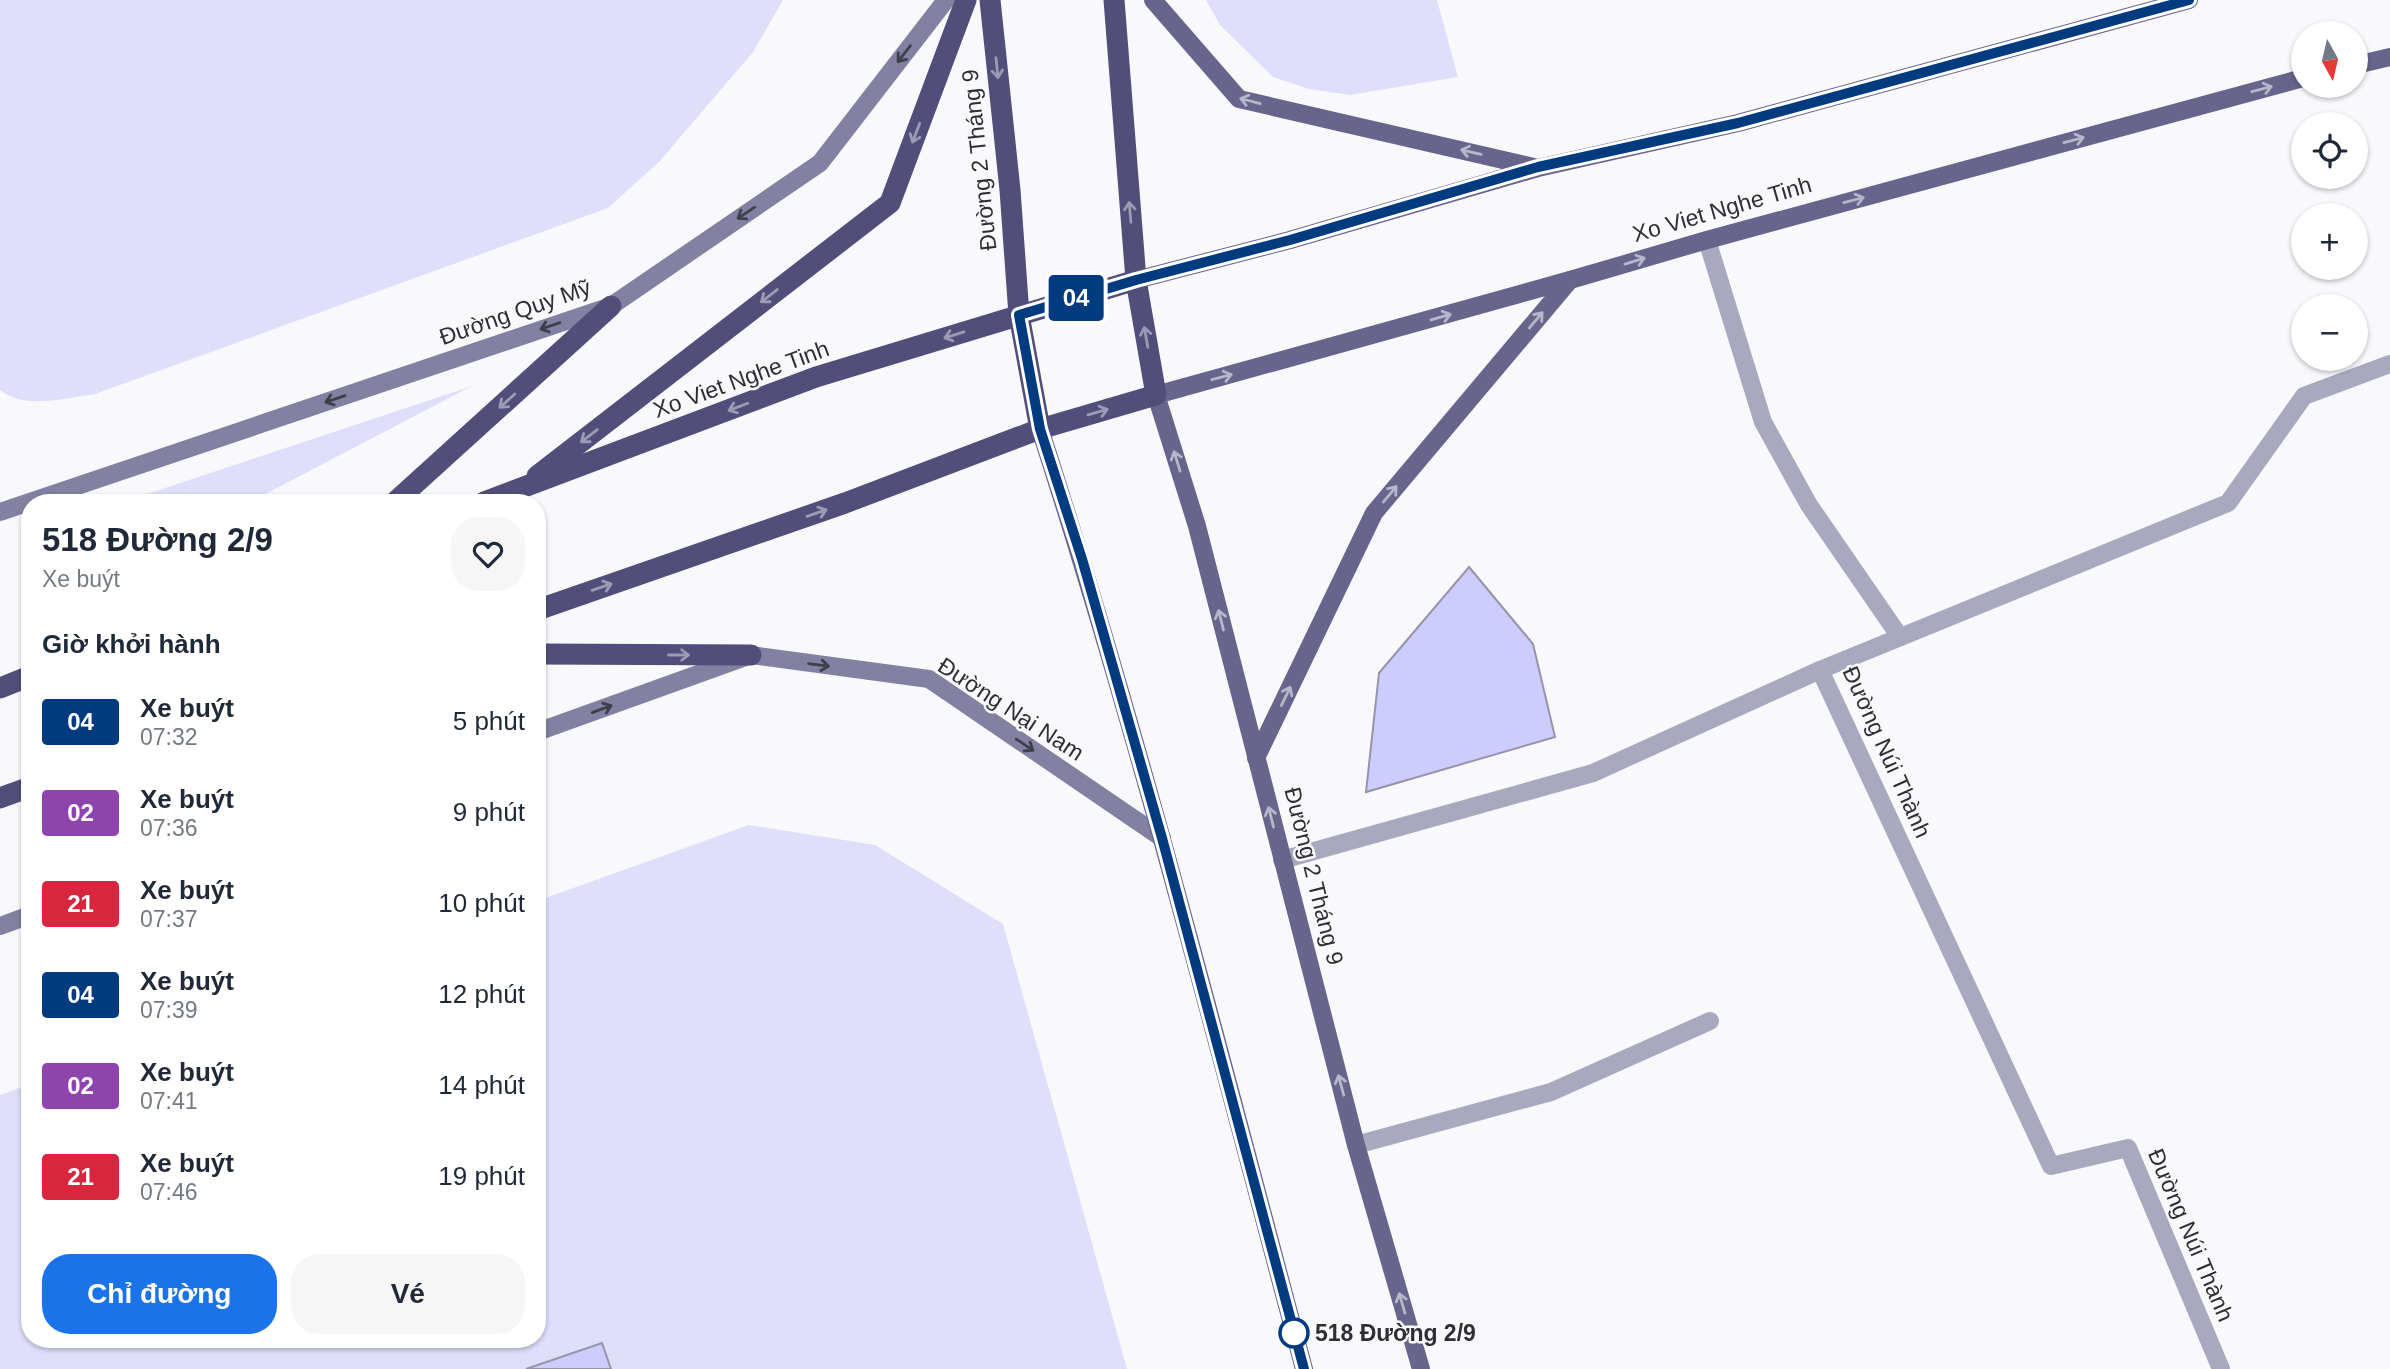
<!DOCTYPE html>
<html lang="vi">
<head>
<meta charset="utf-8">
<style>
  :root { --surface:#fff; --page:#f6f6f7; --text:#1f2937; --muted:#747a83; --accent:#1a73e8 }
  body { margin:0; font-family:Arial,sans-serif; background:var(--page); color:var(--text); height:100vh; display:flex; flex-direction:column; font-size:26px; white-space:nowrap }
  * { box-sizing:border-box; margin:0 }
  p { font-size:23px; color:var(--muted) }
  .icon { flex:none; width:38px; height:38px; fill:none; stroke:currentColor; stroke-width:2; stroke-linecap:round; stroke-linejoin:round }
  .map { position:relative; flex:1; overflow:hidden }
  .drawer { position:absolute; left:21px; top:494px; width:525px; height:854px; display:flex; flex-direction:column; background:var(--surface); border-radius:28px; box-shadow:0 2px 5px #0004 }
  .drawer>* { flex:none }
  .badge { padding:0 14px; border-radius:5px; font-size:24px; line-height:46px }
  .needle { width:46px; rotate:172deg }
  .tools { position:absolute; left:2291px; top:21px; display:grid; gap:14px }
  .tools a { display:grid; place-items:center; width:77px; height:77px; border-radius:50%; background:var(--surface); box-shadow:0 2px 5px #0004; font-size:35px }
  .map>.badge { position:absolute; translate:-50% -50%; box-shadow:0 0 0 4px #fff }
  h2 { padding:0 21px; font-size:26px; line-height:63px }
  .round { display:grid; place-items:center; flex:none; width:74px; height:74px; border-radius:28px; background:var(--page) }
  .headline { display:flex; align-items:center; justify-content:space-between; height:119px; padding:0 21px }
  h1 { font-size:33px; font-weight:600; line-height:52px }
  .primary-button { display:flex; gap:14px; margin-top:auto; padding:14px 21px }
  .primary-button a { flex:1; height:80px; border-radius:28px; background:var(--accent); color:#fff; font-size:28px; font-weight:600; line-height:80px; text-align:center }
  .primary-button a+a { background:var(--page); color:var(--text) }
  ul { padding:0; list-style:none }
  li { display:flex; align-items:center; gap:21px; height:91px; padding:0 21px }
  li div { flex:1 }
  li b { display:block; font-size:26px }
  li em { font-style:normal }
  li .badge { min-width:77px; font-weight:700; text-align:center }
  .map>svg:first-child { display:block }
  .green { fill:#dfdffc }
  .building { fill:#cdccff; stroke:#9594aa; stroke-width:2 }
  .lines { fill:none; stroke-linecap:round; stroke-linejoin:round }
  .lane { stroke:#a8a8be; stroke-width:18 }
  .street { stroke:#a8a8be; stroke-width:18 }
  .secondary { stroke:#8281a1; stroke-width:18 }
  .primary { stroke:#67658c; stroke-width:18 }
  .highway { stroke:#514e79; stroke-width:21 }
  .oneway { stroke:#3f3f4c }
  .oneway2 { stroke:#9c9ab4 }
  .oneway3 { stroke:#b7b6ca }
  .line-casing { stroke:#fff; stroke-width:16 }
  .line { stroke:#003b80; stroke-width:10 }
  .stop-dot { fill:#fff; stroke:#003b80; stroke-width:3.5 }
  .labels { text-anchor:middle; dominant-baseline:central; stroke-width:5; stroke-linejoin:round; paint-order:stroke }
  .street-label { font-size:23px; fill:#2e2e37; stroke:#f8f8fd }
  .stop-label { font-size:23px; font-weight:bold; fill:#2e2e37; stroke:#f8f8fd; text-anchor:start }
</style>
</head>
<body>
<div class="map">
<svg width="2390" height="1369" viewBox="0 0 2390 1369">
  <rect width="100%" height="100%" fill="#f8f8fd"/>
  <g class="green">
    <path d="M0 0H783L753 52 659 162 608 208 95 394C66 398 25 410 0 390Z"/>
    <path d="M1206 0H1437L1458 77 1350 95 1309 89 1273 77 1220 25Z"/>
    <path d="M472 386 250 502H123Z"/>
    <path d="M749 825 875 845 1003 924 1127 1369H0V1095L30 1084V1339H537V901Z"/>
  </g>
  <g class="building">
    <path d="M1469 567 1533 644 1555 737 1366 792 1379 673Z"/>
    <path d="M602 1343 611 1369H526Z"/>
  </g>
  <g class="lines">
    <g class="lane">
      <path d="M1282 860 1593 773 1820 670 2051 1166 2128 1148 2221 1369"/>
      <path d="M1356 1145 1551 1092 1710 1021"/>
    </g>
    <g class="street">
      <path d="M1707 240 1763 422 1809 505 1900 637"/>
      <path d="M1820 670 2228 503 2304 396 2390 364"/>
    </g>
    <g class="secondary">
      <path d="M0 512 611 306 820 163 946 0"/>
      <path d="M537 732 751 655 929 679 1162 838"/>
      <path d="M0 926 30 915"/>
    </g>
    <g class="primary">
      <path d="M1153 0 1239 99 1534 167"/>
      <path d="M2356 65 2390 57"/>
      <path d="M1136 280 1290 240 1538 168 1738 123 2189 0"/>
      <path d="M1040 429C1140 739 1220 1055 1304 1369"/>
      <path d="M1256 758 1374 513 1570 280"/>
      <path d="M1421 1369 1356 1145 1197 526 1156 395 1570 280 1707 240 2303 78"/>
    </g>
    <g class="highway">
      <path d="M990 0 1010 190 1019 315 1040 429"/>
      <path d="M537 476 890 203 966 0"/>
      <path d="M395 502 611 306"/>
      <path d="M484 502 816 377 1136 280"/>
      <path d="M537 610 845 503 1040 429 1156 395 1136 280 1114 0"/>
      <path d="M537 654 751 655"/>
      <path d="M0 688 30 676"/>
      <path d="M0 798 30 787"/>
    </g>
  </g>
  <defs><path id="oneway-shaft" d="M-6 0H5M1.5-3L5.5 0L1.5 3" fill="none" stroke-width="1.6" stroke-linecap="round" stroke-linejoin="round" transform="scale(1.75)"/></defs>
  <g class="oneway">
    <use href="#oneway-shaft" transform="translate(904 54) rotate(128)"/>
    <use href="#oneway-shaft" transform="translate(746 213) rotate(146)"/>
    <use href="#oneway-shaft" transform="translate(550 326) rotate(161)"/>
    <use href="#oneway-shaft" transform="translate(335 399) rotate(161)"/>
    <use href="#oneway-shaft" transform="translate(819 665) rotate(8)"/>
    <use href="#oneway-shaft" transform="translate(602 709) rotate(-20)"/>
    <use href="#oneway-shaft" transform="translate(1025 745) rotate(34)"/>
  </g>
  <g class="oneway2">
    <use href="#oneway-shaft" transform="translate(997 68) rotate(84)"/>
    <use href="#oneway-shaft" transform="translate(916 133) rotate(111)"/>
    <use href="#oneway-shaft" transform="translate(1130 212) rotate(-95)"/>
    <use href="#oneway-shaft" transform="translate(769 296) rotate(142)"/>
    <use href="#oneway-shaft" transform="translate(954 335) rotate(163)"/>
    <use href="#oneway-shaft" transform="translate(1146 337) rotate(-100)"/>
    <use href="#oneway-shaft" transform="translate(507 401) rotate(138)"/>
    <use href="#oneway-shaft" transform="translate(738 407) rotate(159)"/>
    <use href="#oneway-shaft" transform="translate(1098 412) rotate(-16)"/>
    <use href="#oneway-shaft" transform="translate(589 436) rotate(142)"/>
    <use href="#oneway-shaft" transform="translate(817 513) rotate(-19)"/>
    <use href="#oneway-shaft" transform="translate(602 587) rotate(-19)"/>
    <use href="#oneway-shaft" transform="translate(679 655)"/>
  </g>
  <g class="oneway3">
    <use href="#oneway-shaft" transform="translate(2262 89) rotate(-15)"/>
    <use href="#oneway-shaft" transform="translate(1250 101) rotate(-165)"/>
    <use href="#oneway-shaft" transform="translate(2074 140) rotate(-15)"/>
    <use href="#oneway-shaft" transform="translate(1471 152) rotate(-167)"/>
    <use href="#oneway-shaft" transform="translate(1854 200) rotate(-15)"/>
    <use href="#oneway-shaft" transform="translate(1635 261) rotate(-17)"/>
    <use href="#oneway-shaft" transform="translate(1441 317) rotate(-16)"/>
    <use href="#oneway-shaft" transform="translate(1536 320) rotate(-50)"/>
    <use href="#oneway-shaft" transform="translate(1222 377) rotate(-15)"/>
    <use href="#oneway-shaft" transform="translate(1177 461) rotate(-107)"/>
    <use href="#oneway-shaft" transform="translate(1390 494) rotate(-50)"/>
    <use href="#oneway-shaft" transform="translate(1221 620) rotate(-104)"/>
    <use href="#oneway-shaft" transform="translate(1286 696) rotate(-64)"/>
    <use href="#oneway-shaft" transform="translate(1271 817) rotate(-104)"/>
    <use href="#oneway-shaft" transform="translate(1341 1085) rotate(-105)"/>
    <use href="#oneway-shaft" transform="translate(1402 1303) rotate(-106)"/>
  </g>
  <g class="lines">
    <defs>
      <path id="line" d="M1304 1369 1162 838 1082 559 1040 429 1019 315 1136 280 1290 240 1538 167 1738 123 2189 0"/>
    </defs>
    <use href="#line" class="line-casing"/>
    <use href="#line" class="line"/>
  </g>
  <circle class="stop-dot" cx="1294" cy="1333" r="14"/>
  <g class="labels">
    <g class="street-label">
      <text transform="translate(979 160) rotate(-96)">Đường 2 Tháng 9</text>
      <text transform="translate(1722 209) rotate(-16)">Xo Viet Nghe Tinh</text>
      <text transform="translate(515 312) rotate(-19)">Đường Quy Mỹ</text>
      <text transform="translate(741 379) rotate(-20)">Xo Viet Nghe Tinh</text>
      <text transform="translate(1011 709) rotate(33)">Đường Nại Nam</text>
      <text transform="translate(1887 752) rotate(66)">Đường Núi Thành</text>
      <text transform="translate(1314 876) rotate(76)">Đường 2 Tháng 9</text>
      <text transform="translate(2191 1235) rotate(67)">Đường Núi Thành</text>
    </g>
    <g class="stop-label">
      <text x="1315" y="1333">518 Đường 2/9</text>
    </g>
  </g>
</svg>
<div class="tools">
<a><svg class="needle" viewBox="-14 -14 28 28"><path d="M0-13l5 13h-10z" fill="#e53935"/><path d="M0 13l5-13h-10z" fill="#747a83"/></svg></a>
<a><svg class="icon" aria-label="locate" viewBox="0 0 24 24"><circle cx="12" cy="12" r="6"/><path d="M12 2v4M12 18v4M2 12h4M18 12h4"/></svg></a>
<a>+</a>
<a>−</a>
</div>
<b class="badge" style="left:1076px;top:298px;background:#003b80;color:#fff">04</b>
<section class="drawer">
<div class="headline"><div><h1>518 Đường 2/9</h1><p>Xe buýt</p></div><a class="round"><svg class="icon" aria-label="heart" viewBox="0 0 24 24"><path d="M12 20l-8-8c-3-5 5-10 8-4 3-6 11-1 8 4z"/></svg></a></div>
<h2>Giờ khởi hành</h2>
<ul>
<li><span class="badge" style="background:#003b80;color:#fff">04</span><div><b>Xe buýt</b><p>07:32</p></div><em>5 phút</em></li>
<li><span class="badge" style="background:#8e44ad;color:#fff">02</span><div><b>Xe buýt</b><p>07:36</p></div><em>9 phút</em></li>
<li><span class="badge" style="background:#d7263d;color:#fff">21</span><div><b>Xe buýt</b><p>07:37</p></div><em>10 phút</em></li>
<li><span class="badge" style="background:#003b80;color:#fff">04</span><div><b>Xe buýt</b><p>07:39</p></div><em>12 phút</em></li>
<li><span class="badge" style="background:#8e44ad;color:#fff">02</span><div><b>Xe buýt</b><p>07:41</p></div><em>14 phút</em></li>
<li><span class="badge" style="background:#d7263d;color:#fff">21</span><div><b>Xe buýt</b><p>07:46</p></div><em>19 phút</em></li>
</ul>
<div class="primary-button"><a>Chỉ đường</a><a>Vé</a></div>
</section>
</div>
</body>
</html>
